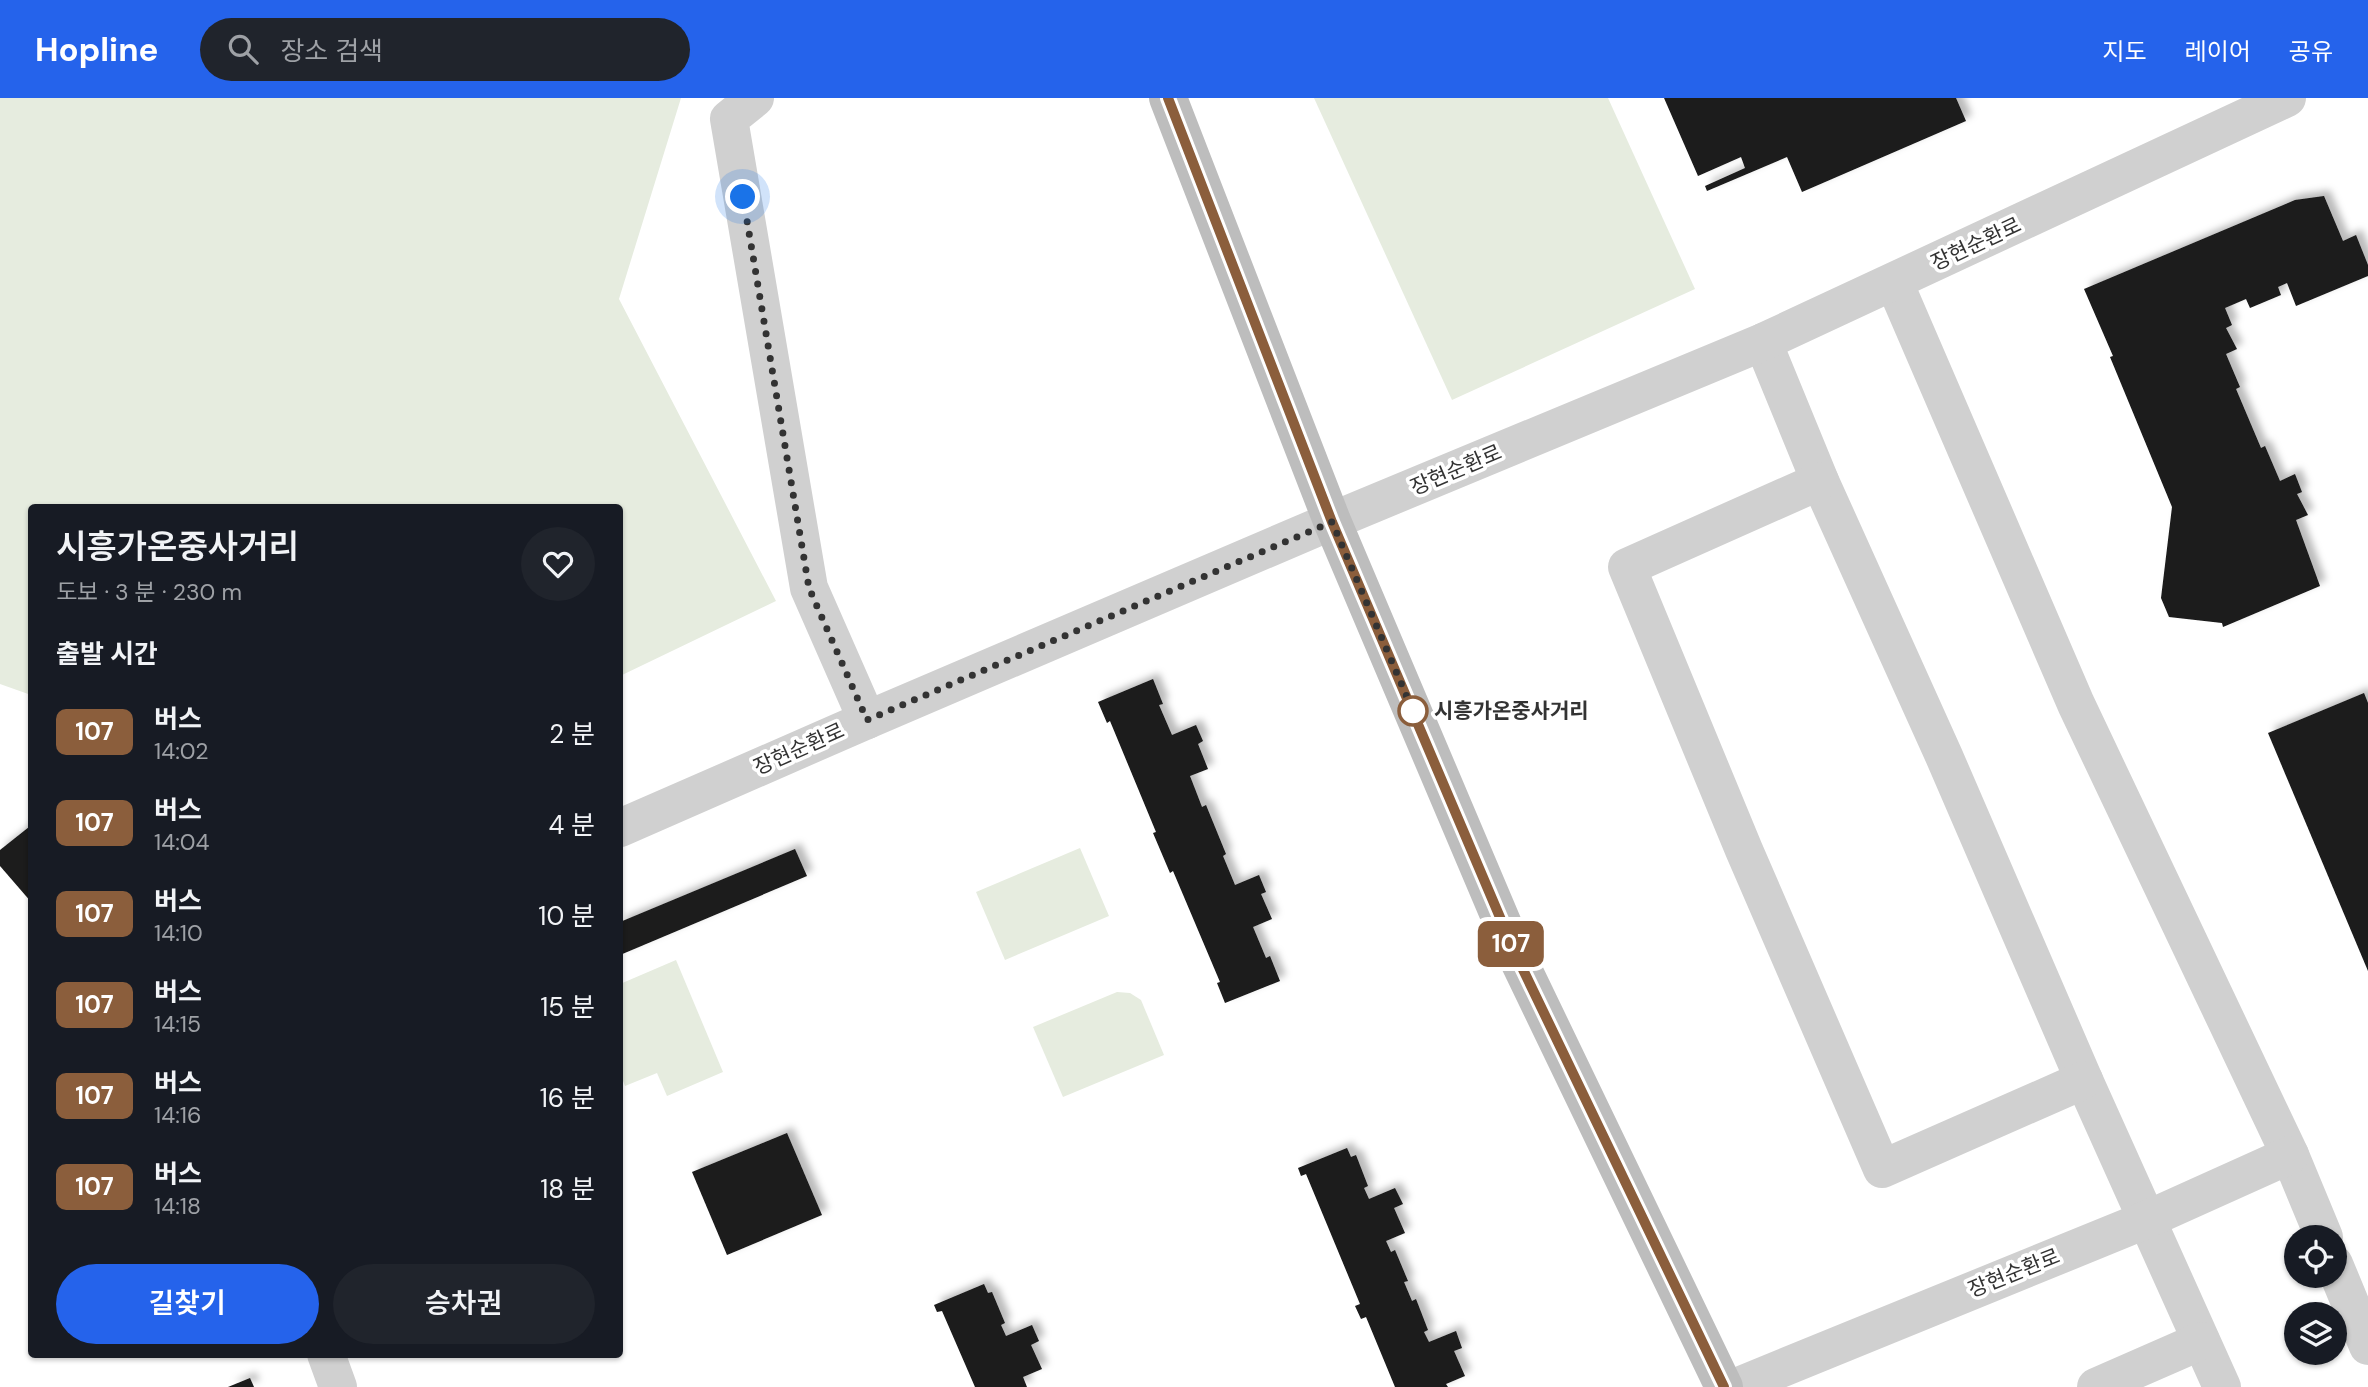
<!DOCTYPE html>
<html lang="ko">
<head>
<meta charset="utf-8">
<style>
  :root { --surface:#171b24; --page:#20242c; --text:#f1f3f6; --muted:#9ea1a6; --accent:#2563eb }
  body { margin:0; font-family:"DM Sans","Noto Sans KR",sans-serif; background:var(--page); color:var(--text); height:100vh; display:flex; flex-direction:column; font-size:26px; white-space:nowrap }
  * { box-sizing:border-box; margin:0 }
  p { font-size:23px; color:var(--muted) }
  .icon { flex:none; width:38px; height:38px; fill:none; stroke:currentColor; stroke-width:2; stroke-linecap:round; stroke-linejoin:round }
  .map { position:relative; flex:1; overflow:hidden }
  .drawer { position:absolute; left:28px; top:406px; width:595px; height:854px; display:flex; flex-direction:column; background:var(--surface); border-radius:7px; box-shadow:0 2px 5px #0004 }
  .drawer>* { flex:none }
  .badge { padding:0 14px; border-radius:10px; font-size:24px; line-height:46px }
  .fabs { position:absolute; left:2284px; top:1127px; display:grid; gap:14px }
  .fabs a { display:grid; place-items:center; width:63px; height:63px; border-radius:50%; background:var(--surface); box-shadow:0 2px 5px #0004; font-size:35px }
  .you { position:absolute; width:35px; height:35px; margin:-18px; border:5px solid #fff; border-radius:50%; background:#1a73e8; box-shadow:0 0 0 10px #1a73e833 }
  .map>.badge { position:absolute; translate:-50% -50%; box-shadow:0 0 0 4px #fff }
  h2 { padding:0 28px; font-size:26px; line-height:63px }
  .round { display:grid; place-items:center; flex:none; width:74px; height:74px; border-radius:37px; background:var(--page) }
  .summary { display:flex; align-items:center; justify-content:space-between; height:119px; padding:0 28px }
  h1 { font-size:33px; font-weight:600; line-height:52px }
  .primary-button { display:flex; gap:14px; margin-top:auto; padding:14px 28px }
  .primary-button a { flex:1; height:80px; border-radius:42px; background:var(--accent); color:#fff; font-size:28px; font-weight:600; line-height:80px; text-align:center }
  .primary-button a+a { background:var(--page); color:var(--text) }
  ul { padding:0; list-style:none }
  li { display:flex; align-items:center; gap:21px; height:91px; padding:0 28px }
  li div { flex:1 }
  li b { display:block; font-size:26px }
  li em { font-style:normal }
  li .badge { min-width:77px; font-weight:700; text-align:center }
  header { display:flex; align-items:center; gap:42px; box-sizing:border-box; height:98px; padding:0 35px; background:var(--accent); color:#fff }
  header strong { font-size:33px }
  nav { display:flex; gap:38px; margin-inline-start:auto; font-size:24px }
  .search { width:490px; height:63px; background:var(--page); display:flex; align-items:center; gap:18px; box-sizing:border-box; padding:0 24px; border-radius:38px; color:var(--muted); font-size:26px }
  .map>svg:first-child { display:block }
  .green { fill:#e6ecdf }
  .building { fill:#1a1a1a; filter:url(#shadow) }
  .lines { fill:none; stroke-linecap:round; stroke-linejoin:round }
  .street { stroke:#d0d0d0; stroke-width:38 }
  .secondary { stroke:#bdbdbd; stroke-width:38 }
  .line-casing { stroke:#fff; stroke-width:16 }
  .line { stroke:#8b5e3c; stroke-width:10 }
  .walk { stroke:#333; stroke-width:7; stroke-dasharray:0 12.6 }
  .stop-dot { fill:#fff; stroke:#8b5e3c; stroke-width:3.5 }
  .labels { text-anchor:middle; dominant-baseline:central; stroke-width:7; stroke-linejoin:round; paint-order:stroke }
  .street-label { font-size:21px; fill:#333; stroke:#fff }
  .stop-label { font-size:21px; font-weight:bold; fill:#333; stroke:#fff; text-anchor:start }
</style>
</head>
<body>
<header>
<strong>Hopline</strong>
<div class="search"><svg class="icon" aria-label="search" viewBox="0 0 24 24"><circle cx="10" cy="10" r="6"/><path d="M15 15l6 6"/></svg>장소 검색</div>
<nav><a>지도</a><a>레이어</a><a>공유</a></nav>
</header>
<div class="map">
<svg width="2368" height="1289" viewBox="0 0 2368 1289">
  <defs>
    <filter id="shadow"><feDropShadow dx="6" dy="-6" stdDeviation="3.5" flood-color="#0004"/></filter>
  </defs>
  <rect width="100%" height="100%" fill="#fff"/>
  <g class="green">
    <path d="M0 0H681L619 201 776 503 620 578V410H32L31 597 0 586Z"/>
    <path d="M1314 0H1608L1695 191 1452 302Z"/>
    <path d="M1080 750 1109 818 1005 862 976 794Z"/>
    <path d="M676 862 723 974 667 998 657 975 625 988 620 975V886Z"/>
    <path d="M1117 894 1130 895 1141 902 1164 957 1063 999 1033 929Z"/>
  </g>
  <g class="building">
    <path d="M1664 0H1956L1966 23 1802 94 1787 59 1707 93 1705 88 1745 70 1741 59 1698 78Z"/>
    <path d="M2324 98 2343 143 2356 137 2368 167V178L2296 208 2287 185 2278 189 2281 197 2250 210 2246 201 2225 210 2232 227 2226 230 2237 251 2226 256 2240 289 2236 291 2261 350 2265 348 2280 383 2295 376 2302 394 2297 396 2308 417 2296 422 2320 488 2223 529 2222 525 2169 519 2161 500 2172 409 2110 259 2113 258 2084 191 2295 102Z"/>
    <path d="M1153 581 1163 606 1159 607 1172 637 1196 627 1203 643 1198 646 1208 671 1190 678 1202 709 1206 707 1226 756 1223 758 1235 787 1259 777 1266 794 1261 796 1272 821 1253 829 1266 860 1270 858 1280 883 1225 905 1217 885 1220 884 1173 773 1170 775 1153 735 1156 734 1110 623 1107 625 1098 604Z"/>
    <path d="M2364 595 2368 605V873L2268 635Z"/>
    <path d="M29 729H32V805L0 768V752Z"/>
    <path d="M795 751 807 778 620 857V824Z"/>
    <path d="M787 1035 822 1117 727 1157 692 1074Z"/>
    <path d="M1347 1050 1351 1059 1356 1057 1368 1088 1364 1090 1369 1101 1395 1090 1403 1106 1394 1110 1405 1135 1386 1143 1391 1154 1395 1152 1408 1183 1404 1184 1412 1203 1416 1201 1428 1232 1424 1234 1429 1244 1456 1233 1462 1250 1454 1253 1465 1278 1446 1286 1448 1289H1395L1366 1219 1361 1221 1355 1208 1360 1206 1306 1076 1301 1078 1298 1070Z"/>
    <path d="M984 1186 988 1195 992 1194 1005 1225 1001 1227 1006 1238 1032 1227 1039 1243 1031 1247 1042 1271 1023 1279 1027 1289H975L942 1213 937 1214 934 1207Z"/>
    <path d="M250 1280 254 1289H228Z"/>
  </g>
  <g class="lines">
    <g class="street">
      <path d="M755 0 729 21 809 490 867 622"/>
      <path d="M1894 184 2076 606 2290 1057 2324 1139"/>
      <path d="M1763 244 1820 383 1944 658 2084 982 2222 1289"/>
      <path d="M1820 383 1627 469 1744 752 1882 1071 2084 982"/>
      <path d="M620 730 867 622 1332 423 1763 244 2287 0"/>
      <path d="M2334 1166 2368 1248"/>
      <path d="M326 1256 338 1289"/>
      <path d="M1736 1289 2148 1121 2290 1057"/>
      <path d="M2096 1289 2201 1243"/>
    </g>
    <path class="secondary" d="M1168 0 1332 423 1516 857 1724 1289"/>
  </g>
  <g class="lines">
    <defs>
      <path id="line" d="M1168 0 1332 424 1516 857 1724 1289"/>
    </defs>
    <use href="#line" class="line-casing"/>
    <use href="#line" class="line"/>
    <path class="walk" d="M743 99 809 490 867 622 1332 424 1413 613"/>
  </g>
  <circle class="stop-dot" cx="1413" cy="613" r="14"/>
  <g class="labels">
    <g class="street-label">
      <text transform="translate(1976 146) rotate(-25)">장현순환로</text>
      <text transform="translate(1456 372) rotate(-23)">장현순환로</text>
      <text transform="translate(799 651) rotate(-24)">장현순환로</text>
      <text transform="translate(2014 1175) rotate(-22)">장현순환로</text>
    </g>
    <g class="stop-label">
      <text x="1434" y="613">시흥가온중사거리</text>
    </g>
  </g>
</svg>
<div class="fabs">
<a><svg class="icon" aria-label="locate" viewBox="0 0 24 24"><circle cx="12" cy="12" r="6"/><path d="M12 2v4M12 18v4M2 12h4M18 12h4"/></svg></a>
<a><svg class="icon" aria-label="layers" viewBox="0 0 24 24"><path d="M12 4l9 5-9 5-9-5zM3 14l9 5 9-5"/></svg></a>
</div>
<div class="you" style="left:743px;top:99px"></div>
<b class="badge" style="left:1511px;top:846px;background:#8b5e3c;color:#fff">107</b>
<section class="drawer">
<div class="summary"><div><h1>시흥가온중사거리</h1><p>도보 · 3 분 · 230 m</p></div><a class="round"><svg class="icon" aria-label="heart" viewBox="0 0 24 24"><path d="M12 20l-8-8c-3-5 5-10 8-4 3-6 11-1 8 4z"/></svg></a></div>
<h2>출발 시간</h2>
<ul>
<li><span class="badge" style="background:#8b5e3c;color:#fff">107</span><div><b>버스</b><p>14:02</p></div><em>2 분</em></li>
<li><span class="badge" style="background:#8b5e3c;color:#fff">107</span><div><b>버스</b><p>14:04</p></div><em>4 분</em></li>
<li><span class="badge" style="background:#8b5e3c;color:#fff">107</span><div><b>버스</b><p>14:10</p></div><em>10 분</em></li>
<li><span class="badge" style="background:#8b5e3c;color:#fff">107</span><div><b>버스</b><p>14:15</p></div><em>15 분</em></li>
<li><span class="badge" style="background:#8b5e3c;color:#fff">107</span><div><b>버스</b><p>14:16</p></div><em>16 분</em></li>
<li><span class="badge" style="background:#8b5e3c;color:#fff">107</span><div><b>버스</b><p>14:18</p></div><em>18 분</em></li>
</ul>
<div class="primary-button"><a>길찾기</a><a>승차권</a></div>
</section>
</div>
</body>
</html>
